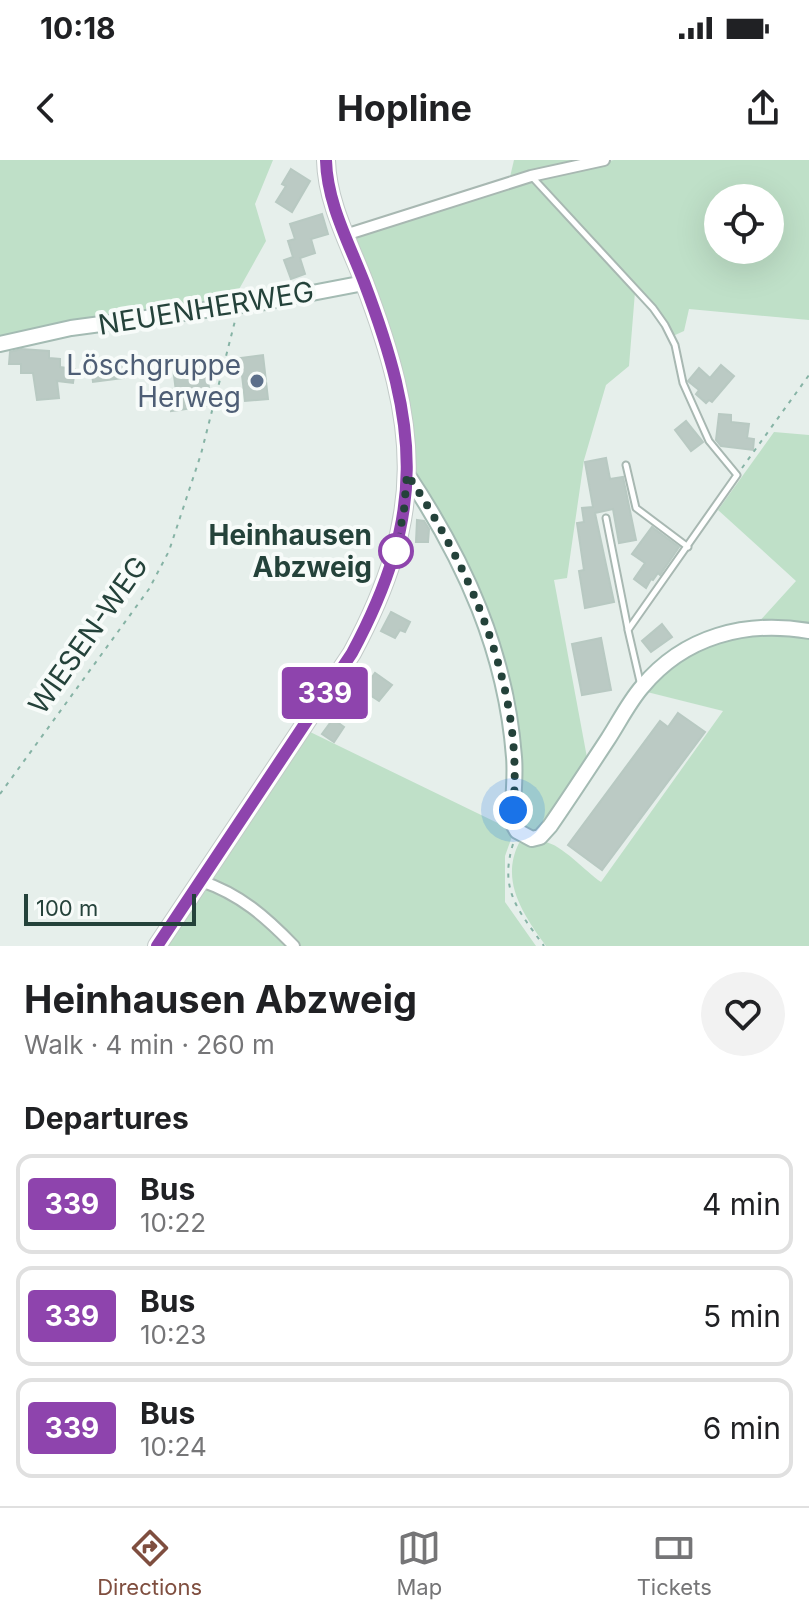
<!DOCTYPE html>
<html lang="en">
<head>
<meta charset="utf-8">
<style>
  :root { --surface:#fff; --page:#f2f2f2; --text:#202124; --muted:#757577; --line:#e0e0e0; --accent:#7f4e3f }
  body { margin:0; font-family:Inter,sans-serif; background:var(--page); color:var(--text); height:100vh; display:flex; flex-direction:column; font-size:30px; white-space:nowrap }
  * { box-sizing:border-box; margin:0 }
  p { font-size:26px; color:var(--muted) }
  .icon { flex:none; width:44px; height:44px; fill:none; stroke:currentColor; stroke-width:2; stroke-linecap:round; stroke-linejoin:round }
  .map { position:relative; height:786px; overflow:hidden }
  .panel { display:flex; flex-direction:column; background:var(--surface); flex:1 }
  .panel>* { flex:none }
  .badge { padding:0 16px; border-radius:6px; font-size:28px; line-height:52px }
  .fabs { position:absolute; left:704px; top:24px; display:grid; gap:16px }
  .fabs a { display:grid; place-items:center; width:80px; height:80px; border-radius:50%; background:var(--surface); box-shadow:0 8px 32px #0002; font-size:40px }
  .scale { position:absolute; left:24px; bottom:20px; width:172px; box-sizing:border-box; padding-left:8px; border:4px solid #24423a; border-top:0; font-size:22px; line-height:28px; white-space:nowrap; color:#24423a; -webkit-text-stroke:6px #f7fbf9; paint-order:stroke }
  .you { position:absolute; width:40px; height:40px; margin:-20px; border:6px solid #fff; border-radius:50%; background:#1a73e8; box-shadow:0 0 0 12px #1a73e833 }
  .map>.badge { position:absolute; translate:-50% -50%; box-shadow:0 0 0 4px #fff }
  h2 { padding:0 24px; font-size:30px; line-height:72px }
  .round { display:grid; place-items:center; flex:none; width:84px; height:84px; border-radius:42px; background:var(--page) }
  .overview { display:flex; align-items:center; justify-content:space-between; height:136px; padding:0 24px }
  h1 { font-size:38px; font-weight:700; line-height:60px }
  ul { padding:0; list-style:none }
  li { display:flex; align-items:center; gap:24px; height:100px; margin:0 16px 12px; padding:0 8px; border:4px solid var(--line); border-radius:16px }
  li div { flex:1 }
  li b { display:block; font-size:30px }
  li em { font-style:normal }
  li .badge { min-width:88px; font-weight:700; text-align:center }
  .status { display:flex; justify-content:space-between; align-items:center; height:56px; padding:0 40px; background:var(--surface); direction:ltr }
  .status svg { height:22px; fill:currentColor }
  header { display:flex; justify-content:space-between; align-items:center; height:104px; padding:0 24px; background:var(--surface); font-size:36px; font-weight:700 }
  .tabs { display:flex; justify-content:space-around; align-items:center; height:112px; border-top:2px solid var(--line); background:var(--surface); font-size:22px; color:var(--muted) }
  .tabs a { display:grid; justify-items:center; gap:4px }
  .tabs .on { color:var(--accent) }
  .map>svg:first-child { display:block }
  .green { fill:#bfe0c8; fill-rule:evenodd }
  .building { fill:#bbcac4; stroke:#b8c9c2; stroke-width:2 }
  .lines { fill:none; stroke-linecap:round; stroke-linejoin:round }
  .lane-casing { stroke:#a8b8b2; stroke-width:9 }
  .street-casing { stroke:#a8b8b2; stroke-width:14 }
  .secondary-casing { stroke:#a4bbb3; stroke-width:18 }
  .primary-casing { stroke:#c2cac8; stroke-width:20 }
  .path { stroke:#86b3a5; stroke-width:2; stroke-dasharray:4 6; stroke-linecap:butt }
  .lane { stroke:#fff; stroke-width:5 }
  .street { stroke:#fff; stroke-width:10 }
  .secondary { stroke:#fff; stroke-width:14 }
  .primary { stroke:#6aa596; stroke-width:16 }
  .line-casing { stroke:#fff; stroke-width:18 }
  .line { stroke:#8e44ad; stroke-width:12 }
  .walk { stroke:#24423a; stroke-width:8; stroke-dasharray:0 14.4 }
  .service-dot { fill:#5c6f8a; stroke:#f7fbf9; stroke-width:3 }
  .stop-dot { fill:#fff; stroke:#8e44ad; stroke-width:4 }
  .labels { text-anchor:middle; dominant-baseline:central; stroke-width:8; stroke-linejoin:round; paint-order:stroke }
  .street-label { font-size:28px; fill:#24423a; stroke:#f7fbf9 }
  .service-label { font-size:28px; fill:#4e5e75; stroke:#f7fbf9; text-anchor:end }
  .stop-label { font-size:28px; font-weight:bold; fill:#24423a; stroke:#f7fbf9; text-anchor:end }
</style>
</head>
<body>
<div class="status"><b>10:18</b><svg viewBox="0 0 49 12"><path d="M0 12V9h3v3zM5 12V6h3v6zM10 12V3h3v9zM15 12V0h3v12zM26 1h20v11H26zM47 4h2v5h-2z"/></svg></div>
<header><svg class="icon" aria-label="back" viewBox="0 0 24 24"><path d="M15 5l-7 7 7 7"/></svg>Hopline<svg class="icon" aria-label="share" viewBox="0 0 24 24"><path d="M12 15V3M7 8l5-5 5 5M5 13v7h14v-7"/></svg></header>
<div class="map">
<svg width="809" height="786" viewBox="0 0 809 786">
  <rect width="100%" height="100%" fill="#e6efeb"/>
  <g class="green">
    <path d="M0 0H273L255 44 266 81 233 140 66 162 0 179Z"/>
    <path d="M514 0H593L510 17Z"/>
    <path d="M614 0H809V160L689 149 684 171 673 176 648 139 536 16ZM718 38H770V90H718Z"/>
    <path d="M527 18 635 132 629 206 606 225 584 300 567 418 554 420 588 603 539 676 518 669 497 491 409 312V295L348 76Z"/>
    <path d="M774 272 809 275V470L757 464 796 421 718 350Z"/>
    <path d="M734 472 809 474V786H546C523 754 500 721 519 683 528 684 537 681 545 682 561 684 586 712 601 722L723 551 647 532C664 500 703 486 734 472Z"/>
    <path d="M304 569 514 671 505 696V742L536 786H160Z"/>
  </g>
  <g class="building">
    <path d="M291 9 310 21 292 52 276 42 286 26 282 24Z"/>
    <path d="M322 54 328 74 311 79 315 93 300 98 305 114 291 119 284 100 293 97 288 81 295 79 290 64Z"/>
    <path d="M21 189 49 191V198L60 199V207L75 209 73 223 57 221 59 238 37 240 33 213H21V204H9L10 192Z"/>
    <path d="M263 195 268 239 245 241 240 198Z"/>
    <path d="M122 201 124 218 93 222 91 205Z"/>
    <path d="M206 202 210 237 207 238 208 246 171 251 169 233 176 232 173 207Z"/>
    <path d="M721 205 734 216 712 242 709 240 706 243 696 234 699 230 688 221 699 208 710 218Z"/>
    <path d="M719 254 731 255V262L749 264 747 278 754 279 753 290 721 286 716 280Z"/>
    <path d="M686 261 703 282 691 291 675 270Z"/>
    <path d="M606 298 610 319 623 317 636 380 619 383 613 349 595 353 614 442 585 448 579 411 584 410 577 363 584 362 582 348 593 347 585 302Z"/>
    <path d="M417 360 424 361 429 369 428 382H416Z"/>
    <path d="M652 367 679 387 660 415 658 413 653 420 651 419 646 428 634 419 645 403 632 394Z"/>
    <path d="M391 452 410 462 405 472 400 470 395 478 381 471Z"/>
    <path d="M662 464 672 477 651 492 642 481Z"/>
    <path d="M601 478 611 530 582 535 572 484Z"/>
    <path d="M362 510 372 517 375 513 392 525 379 541 353 524Z"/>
    <path d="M678 553 705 572 602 710 568 685 660 561 668 567Z"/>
    <path d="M333 559 344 567 334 582 322 574Z"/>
  </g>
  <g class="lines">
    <defs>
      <g id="lane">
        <path d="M533 18 653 148 665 165 675 185 683 223 709 281 737 315 628 470 641 526"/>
        <path d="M626 305 636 348 688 387"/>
        <path d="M606 358 628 469"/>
      </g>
      <g id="street">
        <path d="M345 75 531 16 604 0"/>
        <path d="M201 721C240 734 266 757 294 786"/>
      </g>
      <g id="secondary">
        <path d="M0 184 71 168 265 142 364 123"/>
        <path d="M407 314C465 401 506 492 514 597 516 619 512 641 513 664L517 671 532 679 540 677 550 666C570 637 589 608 608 579 619 562 629 542 642 527 684 476 746 460 809 471"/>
      </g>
      <path id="primary" d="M157 786 352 493C427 353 419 267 364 122 349 83 327 43 326 0"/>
    </defs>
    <use href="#lane" class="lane-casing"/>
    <use href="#street" class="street-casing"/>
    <use href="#secondary" class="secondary-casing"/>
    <use href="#primary" class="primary-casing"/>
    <g class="path">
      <path d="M742 308 809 215"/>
      <path d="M0 634 149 429 169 391 201 294 236 157"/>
      <path d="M513 684C499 730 518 750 544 786"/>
    </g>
    <use href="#lane" class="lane"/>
    <use href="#street" class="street"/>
    <use href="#secondary" class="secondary"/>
    <use href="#primary" class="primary"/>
  </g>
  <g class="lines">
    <defs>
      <path id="line" d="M157 786 352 493C427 353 419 267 364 122 349 83 327 43 326 0"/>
    </defs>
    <use href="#line" class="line-casing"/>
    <use href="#line" class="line"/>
    <path class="walk" d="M396 391 404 350 407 314C472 411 525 531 513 650"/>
  </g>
  <circle class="service-dot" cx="257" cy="221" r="8"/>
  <circle class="stop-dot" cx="396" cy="391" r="16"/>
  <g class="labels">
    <g class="street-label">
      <text transform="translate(206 148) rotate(-9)">NEUENHERWEG</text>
      <text transform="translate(88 475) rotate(-55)">WIESEN-WEG</text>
    </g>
    <g class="service-label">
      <text x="241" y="205">Löschgruppe<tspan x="241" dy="32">Herweg</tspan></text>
    </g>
    <g class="stop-label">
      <text x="372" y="375">Heinhausen<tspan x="372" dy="32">Abzweig</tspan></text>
    </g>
  </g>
</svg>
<div class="fabs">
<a><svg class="icon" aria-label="locate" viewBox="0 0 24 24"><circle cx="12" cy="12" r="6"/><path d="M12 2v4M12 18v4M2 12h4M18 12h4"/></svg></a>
</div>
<div class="scale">100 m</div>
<div class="you" style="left:513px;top:650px"></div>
<b class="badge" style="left:325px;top:533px;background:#8e44ad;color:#fff">339</b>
</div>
<section class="panel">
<div class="overview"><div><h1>Heinhausen Abzweig</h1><p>Walk · 4 min · 260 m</p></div><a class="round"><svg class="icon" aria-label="heart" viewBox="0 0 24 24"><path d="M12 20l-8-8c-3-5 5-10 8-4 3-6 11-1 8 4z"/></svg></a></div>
<h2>Departures</h2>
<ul>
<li><span class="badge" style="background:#8e44ad;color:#fff">339</span><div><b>Bus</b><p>10:22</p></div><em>4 min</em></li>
<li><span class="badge" style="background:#8e44ad;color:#fff">339</span><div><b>Bus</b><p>10:23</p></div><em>5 min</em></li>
<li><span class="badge" style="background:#8e44ad;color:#fff">339</span><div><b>Bus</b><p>10:24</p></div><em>6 min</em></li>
</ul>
</section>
<nav class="tabs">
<a class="on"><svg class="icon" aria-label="directions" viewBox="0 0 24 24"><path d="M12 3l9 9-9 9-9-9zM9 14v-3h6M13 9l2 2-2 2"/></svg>Directions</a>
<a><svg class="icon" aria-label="map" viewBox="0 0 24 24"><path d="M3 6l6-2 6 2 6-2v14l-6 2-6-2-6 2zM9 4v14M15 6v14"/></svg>Map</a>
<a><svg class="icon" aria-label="tickets" viewBox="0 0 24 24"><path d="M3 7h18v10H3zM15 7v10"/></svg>Tickets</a>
</nav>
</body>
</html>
